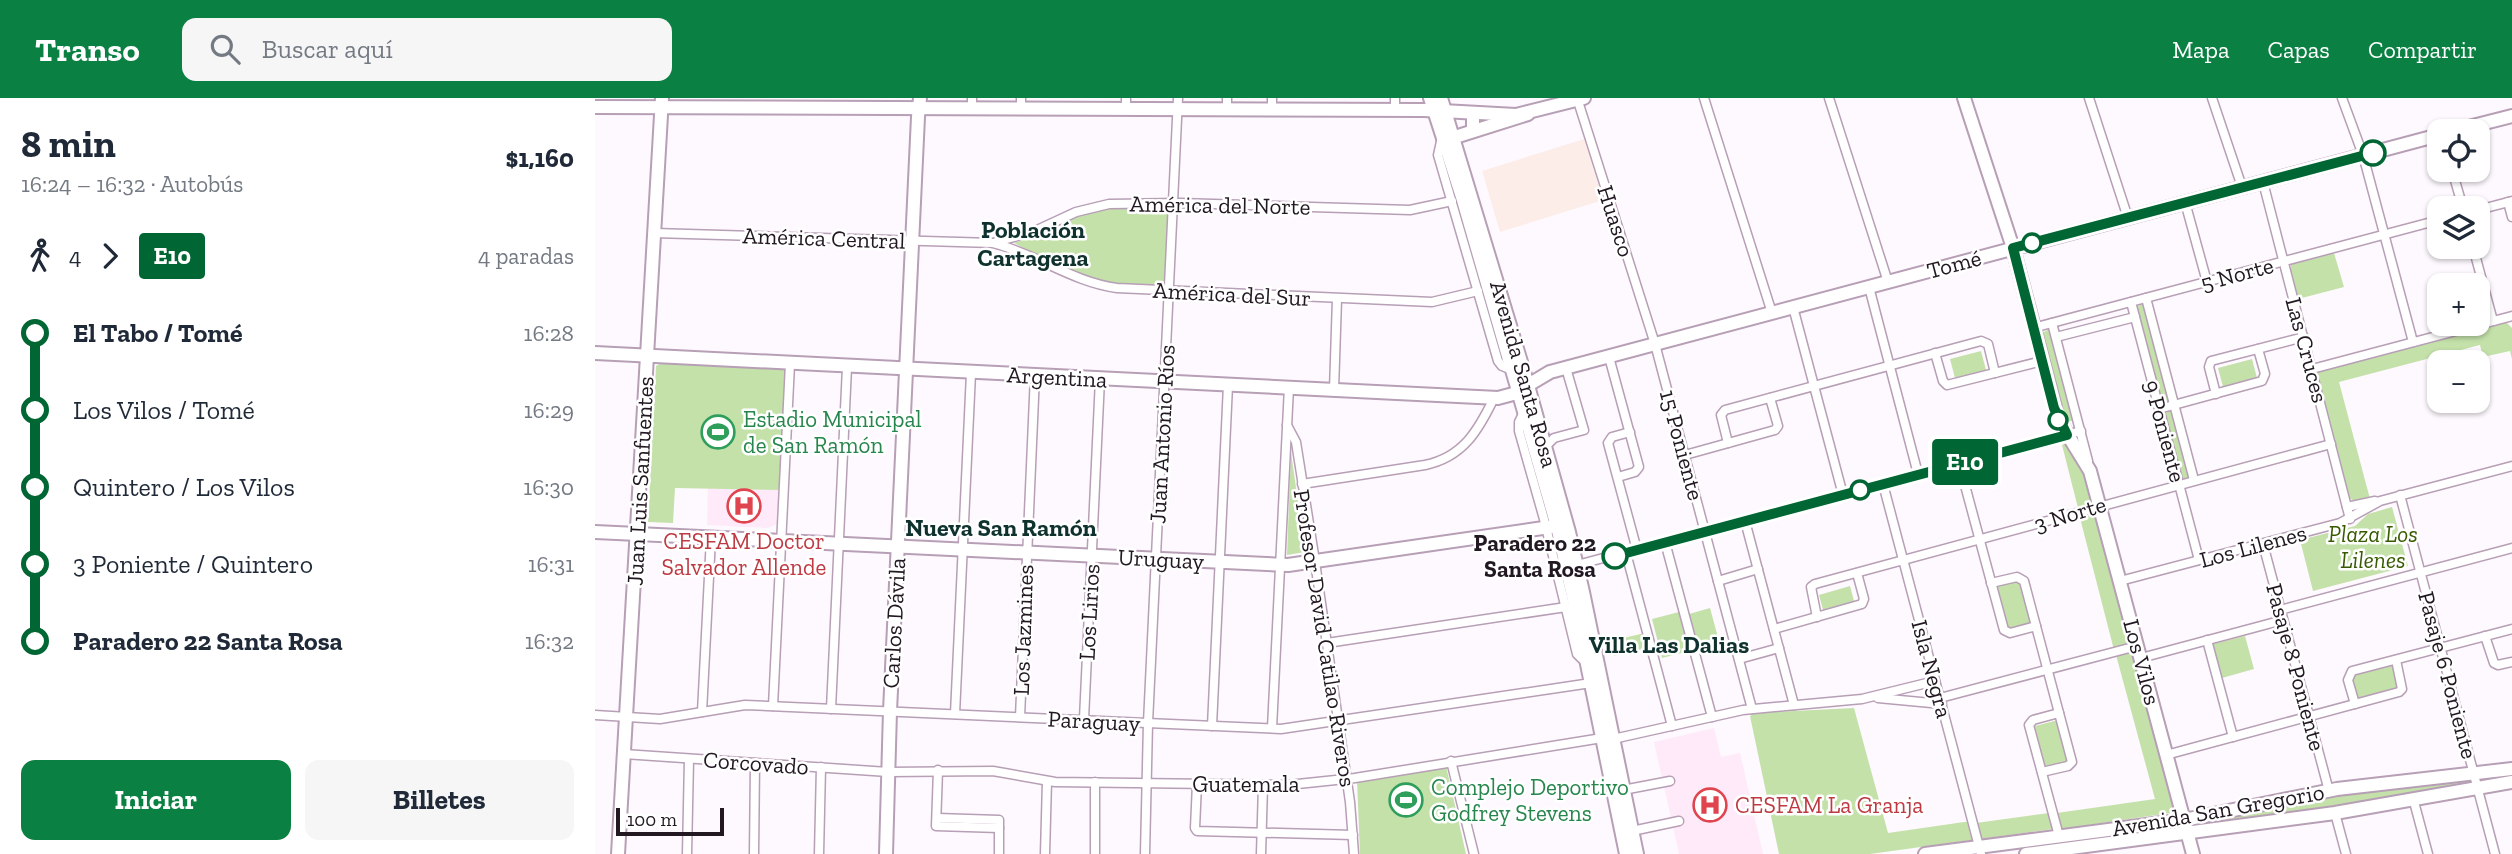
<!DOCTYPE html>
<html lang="es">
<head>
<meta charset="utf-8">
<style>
  :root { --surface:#fff; --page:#f6f6f7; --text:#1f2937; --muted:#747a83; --accent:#0b8043 }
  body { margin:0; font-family:"Zilla Slab",serif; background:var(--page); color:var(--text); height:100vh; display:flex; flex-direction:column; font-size:26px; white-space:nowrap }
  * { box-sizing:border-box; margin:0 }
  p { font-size:23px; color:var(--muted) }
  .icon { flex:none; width:38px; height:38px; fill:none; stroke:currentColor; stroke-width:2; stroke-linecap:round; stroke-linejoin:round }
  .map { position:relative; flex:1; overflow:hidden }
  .panel { display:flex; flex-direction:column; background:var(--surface); width:595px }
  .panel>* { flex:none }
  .badge { padding:0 14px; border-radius:5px; font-size:24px; line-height:46px }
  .controls { position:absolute; left:1832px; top:21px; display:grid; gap:14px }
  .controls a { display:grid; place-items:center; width:63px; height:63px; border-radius:14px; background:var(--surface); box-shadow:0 2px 5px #0004; font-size:35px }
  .scale { position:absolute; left:21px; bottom:18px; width:108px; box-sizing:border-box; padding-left:7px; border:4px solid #211821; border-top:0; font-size:19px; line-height:24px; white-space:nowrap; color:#211821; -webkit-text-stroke:5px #fff; paint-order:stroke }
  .map>.badge { position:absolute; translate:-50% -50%; box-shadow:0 0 0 4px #fff }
  .legs { display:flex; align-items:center; gap:10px; height:77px; padding:0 21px; font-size:23px }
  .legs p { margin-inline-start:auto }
  .overview { display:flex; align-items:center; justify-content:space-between; height:119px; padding:0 21px }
  h1 { font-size:38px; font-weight:700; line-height:52px }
  .primary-button { display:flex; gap:14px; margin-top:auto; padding:14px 21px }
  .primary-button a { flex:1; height:80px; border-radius:14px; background:var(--accent); color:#fff; font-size:28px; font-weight:700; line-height:80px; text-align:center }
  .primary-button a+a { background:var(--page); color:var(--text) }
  ul { padding:0 21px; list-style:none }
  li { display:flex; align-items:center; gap:24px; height:77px; font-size:26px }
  li i { display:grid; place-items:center; width:10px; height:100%; margin:0 9px; background:currentColor }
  li i::after { content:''; width:18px; height:18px; margin:-9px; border:5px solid; border-radius:50%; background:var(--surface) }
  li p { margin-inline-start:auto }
  li:first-child i { background:linear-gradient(#0000 50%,currentColor 0) }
  li:last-child i { background:linear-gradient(currentColor 50%,#0000 0) }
  header { display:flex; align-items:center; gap:42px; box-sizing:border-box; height:98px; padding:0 35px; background:var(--accent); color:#fff }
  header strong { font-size:33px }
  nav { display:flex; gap:38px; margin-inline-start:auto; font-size:24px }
  .search { width:490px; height:63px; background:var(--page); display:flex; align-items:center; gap:18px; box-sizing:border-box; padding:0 24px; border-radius:14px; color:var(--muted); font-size:26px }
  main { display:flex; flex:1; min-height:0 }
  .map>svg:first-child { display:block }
  .commercial { fill:#fdede8 }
  .medical { fill:#ffeaf9 }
  .green { fill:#c4e1aa }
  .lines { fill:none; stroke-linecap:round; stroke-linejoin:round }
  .street-casing { stroke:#b79fb6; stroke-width:11 }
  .secondary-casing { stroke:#b79fb6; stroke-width:16 }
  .primary-casing { stroke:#b79fb6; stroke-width:16 }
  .street { stroke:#fff; stroke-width:8 }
  .secondary { stroke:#fff; stroke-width:12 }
  .primary { stroke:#fff; stroke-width:12 }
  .line-1-casing { stroke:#fff; stroke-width:16 }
  .line-1 { stroke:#063; stroke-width:10 }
  .stop-1-dot { fill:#fff; stroke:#063; stroke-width:3.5 }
  .labels { text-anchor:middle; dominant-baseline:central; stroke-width:5; stroke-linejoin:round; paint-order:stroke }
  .street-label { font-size:23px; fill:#211821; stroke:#fff }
  .leisure-label { font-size:23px; fill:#27864d; stroke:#fff; text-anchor:start }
  .park-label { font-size:23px; font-style:italic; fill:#385b01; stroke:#fff }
  .health-label { font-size:23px; fill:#be3a42; stroke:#fff }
  .stop-label { font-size:23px; font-weight:bold; fill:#211821; stroke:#fff; text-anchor:end }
  .neighbourhood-label { font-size:24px; font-weight:bold; fill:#0f322f; stroke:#fff }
</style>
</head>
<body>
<header>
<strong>Transo</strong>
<div class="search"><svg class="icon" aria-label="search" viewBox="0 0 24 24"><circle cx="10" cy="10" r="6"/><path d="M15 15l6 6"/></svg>Buscar aquí</div>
<nav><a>Mapa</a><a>Capas</a><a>Compartir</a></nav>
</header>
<main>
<section class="panel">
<div class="overview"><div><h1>8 min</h1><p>16:24 – 16:32 · Autobús</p></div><b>$1,160</b></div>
<div class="legs"><svg class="icon" aria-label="walk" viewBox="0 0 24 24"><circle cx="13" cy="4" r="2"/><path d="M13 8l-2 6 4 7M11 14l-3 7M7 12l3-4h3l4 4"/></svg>4<svg class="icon" aria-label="forward" viewBox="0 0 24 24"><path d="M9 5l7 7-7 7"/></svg><b class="badge" style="background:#063;color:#fff">E10</b><p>4 paradas</p></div>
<ul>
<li><i style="color:#063"></i><b>El Tabo / Tomé</b><p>16:28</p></li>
<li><i style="color:#063"></i><span>Los Vilos / Tomé</span><p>16:29</p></li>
<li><i style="color:#063"></i><span>Quintero / Los Vilos</span><p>16:30</p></li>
<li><i style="color:#063"></i><span>3 Poniente / Quintero</span><p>16:31</p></li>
<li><i style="color:#063"></i><b>Paradero 22 Santa Rosa</b><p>16:32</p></li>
</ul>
<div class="primary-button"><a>Iniciar</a><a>Billetes</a></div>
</section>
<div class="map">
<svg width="1917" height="756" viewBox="0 0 1917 756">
  <rect width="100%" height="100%" fill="#fef9fe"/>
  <path class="commercial" d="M989 41 1008 102 905 134 887 73Z"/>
  <g class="medical">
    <path d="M113 389 186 392 184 425 173 430 112 427Z"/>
    <path d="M1119 630 1126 659 1145 655 1168 756H1084L1059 644Z"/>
  </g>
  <g class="green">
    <path d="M555 108 562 110 563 115H574L571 183H563L555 189 518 188 483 178 419 145 453 133 482 116 512 109Z"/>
    <path d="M1739 155 1749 189 1703 201 1695 172 1696 167Z"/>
    <path d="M1546 206 1550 208 1574 302 1572 305 1565 304 1541 210Z"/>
    <path d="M1905 223 1912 225 1917 230V261L1915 253 1888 259 1885 247 1744 284 1775 401 1761 404 1754 400 1722 274 1725 271Z"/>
    <path d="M1454 231 1479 322 1470 325 1444 237Z"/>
    <path d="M1386 253 1391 272 1360 280 1355 261Z"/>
    <path d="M1657 261 1662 280 1628 289 1623 270Z"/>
    <path d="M70 263 188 269 192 274 186 392 80 390 78 425 53 424 61 268Z"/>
    <path d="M1577 312 1595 380 1587 382 1569 316Z"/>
    <path d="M1466 343H1470L1492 384 1499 403 1497 407 1484 414Z"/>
    <path d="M696 354 710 454 692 457Z"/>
    <path d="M1797 409 1813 468 1718 493 1705 442 1760 428 1773 416Z"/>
    <path d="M1495 417 1502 418 1536 544 1532 548 1519 552 1485 420Z"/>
    <path d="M1425 481 1436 525 1415 532 1411 531 1401 489 1403 486Z"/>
    <path d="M1255 488 1259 503 1228 512 1224 497Z"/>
    <path d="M1115 510 1124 543 1104 549 1094 516Z"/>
    <path d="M1084 514 1094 553 1067 560 1057 521Z"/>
    <path d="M1050 535 1054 550 1019 558 1015 543Z"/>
    <path d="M1650 538 1659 571 1627 580 1618 546Z"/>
    <path d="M1532 554 1540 558 1582 714 1466 731 1462 715 1560 701 1521 557Z"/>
    <path d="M1797 567 1799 568 1804 590 1762 602 1757 583 1758 578Z"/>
    <path d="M1259 610 1293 735 1369 724H1372L1377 742 1275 756H1184L1155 618 1160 615Z"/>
    <path d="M1463 622 1473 664 1450 670 1440 628Z"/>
    <path d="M851 668 871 756H765L762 682Z"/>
    <path d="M1871 682V688L1782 704 1597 728 1601 725 1739 697Z"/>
    <path d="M1454 715 1458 731 1385 741 1381 725Z"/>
  </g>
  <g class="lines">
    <defs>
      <g id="street">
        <path d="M982 0 1060 246 1157 611"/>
        <path d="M1109 0 1177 215"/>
        <path d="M1234 0 1293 184"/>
        <path d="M1494 0 1533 120"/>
        <path d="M1617 0 1647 89"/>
        <path d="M1747 0 1768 57 1818 244"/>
        <path d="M377 11V0"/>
        <path d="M426 11V0"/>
        <path d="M531 11V0"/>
        <path d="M632 11V0"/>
        <path d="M677 12V0"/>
        <path d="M800 12V0"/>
        <path d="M847 39 843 57 903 263 907 268 917 272"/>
        <path d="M1857 72 1868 110"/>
        <path d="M1668 84 1755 421"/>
        <path d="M1590 104 1612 184"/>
        <path d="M1913 104 1917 119"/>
        <path d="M1883 112 1917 103"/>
        <path d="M59 135 398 145C442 156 477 184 522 190L837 204 883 193"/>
        <path d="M401 144 440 133 481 114 514 106 585 105 815 112 857 103"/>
        <path d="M1878 149 1898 223"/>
        <path d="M1274 189 1323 376"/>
        <path d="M1551 200 1599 382"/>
        <path d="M1536 204 1604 462"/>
        <path d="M1198 209 1248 397"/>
        <path d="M1457 225 1493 363"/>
        <path d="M1438 230 1844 122"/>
        <path d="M1461 239 1540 219"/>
        <path d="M1340 255 1348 283 1352 287 1447 263"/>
        <path d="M1014 259 1044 369 1040 374 1023 379"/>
        <path d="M1717 271 1917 218"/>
        <path d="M739 292 742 201"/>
        <path d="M1621 296 1614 269 1616 263 1709 239"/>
        <path d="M1564 311 1667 283 1670 276 1663 251"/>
        <path d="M929 314 924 324V333L949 421 982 556 987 561 994 562"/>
        <path d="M692 327 701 344 719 457 755 704 759 756"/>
        <path d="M1035 334 1017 339 1013 345 1042 452"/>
        <path d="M1133 345 1126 317 1130 312 1386 243 1393 246 1400 275"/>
        <path d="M950 349 959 340 989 332 971 270"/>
        <path d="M1090 357 1180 332 1183 328 1175 300"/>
        <path d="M1364 365 1409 532 1415 535 1441 528"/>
        <path d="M707 386 830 367C868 359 883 333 899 300"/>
        <path d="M1288 386 1386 756"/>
        <path d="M1805 397 1900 756"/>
        <path d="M1752 409 1780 403"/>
        <path d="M1150 423 1199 607"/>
        <path d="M1070 444 1117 619"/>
        <path d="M1668 446 1734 693"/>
        <path d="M1031 455 1077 628"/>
        <path d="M982 467 1486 333"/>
        <path d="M1123 483 1163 471"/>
        <path d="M1525 483 1745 425 1785 403 1917 368"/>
        <path d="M1396 485 1422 479 1429 483 1477 664 1473 668 1447 674"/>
        <path d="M1685 512 1917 450"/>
        <path d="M1222 519 1216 489 1220 486 1736 346"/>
        <path d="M1179 531 1267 506 1269 501 1262 475"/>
        <path d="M1890 538 1899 565 1903 567 1917 564"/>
        <path d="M1612 542 1638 639"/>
        <path d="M732 545 971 509"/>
        <path d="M1546 560 1688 522"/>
        <path d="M1144 561 1184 550"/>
        <path d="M1283 600 1347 606"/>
        <path d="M1345 600 1542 548"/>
        <path d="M1760 606 1753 582 1757 573 1917 531"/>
        <path d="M178 608 195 266"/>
        <path d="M236 611 252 269"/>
        <path d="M107 614 116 440"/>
        <path d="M360 616 376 275"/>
        <path d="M0 617 65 621 150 607 686 631 996 585"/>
        <path d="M425 619 440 277"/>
        <path d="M489 621 505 281"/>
        <path d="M617 628 633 287"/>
        <path d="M677 630 694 289"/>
        <path d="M1018 641 1148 612 1267 601 1340 583"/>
        <path d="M29 656 293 674 398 673 460 684 693 687 760 680 1007 640"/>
        <path d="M1571 657 1804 594 1807 591 1801 562"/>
        <path d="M856 663 879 756"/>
        <path d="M343 672 341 728 404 730"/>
        <path d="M602 686 600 730 602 733 758 737"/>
        <path d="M1028 692 1075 683"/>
        <path d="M1818 700 1833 756"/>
        <path d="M1740 715 1751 756"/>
        <path d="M342 720 404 722V756"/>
        <path d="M1037 733 1084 723"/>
        <path d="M1464 738 1434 627 1438 622 1464 615"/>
        <path d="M92 756 94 661"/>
        <path d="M159 756 160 665"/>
        <path d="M224 756 226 669"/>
        <path d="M450 756 452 683"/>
        <path d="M500 756V684"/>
        <path d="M550 756 553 625 583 0"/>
        <path d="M666 756 668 687"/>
      </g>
      <g id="secondary">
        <path d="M1369 0 1418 150 1463 321 1495 373 1598 756"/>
        <path d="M0 9 829 12 921 17 989 0"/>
        <path d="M1858 33 1917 18"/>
        <path d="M0 255 903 300 918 296 955 274 1844 37"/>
        <path d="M0 434 693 467 962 428"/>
        <path d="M23 756 67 0"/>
        <path d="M291 756 295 613 323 19 325 0"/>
        <path d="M1330 756 1589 722 1742 691 1917 671"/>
        <path d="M1431 756 1740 715 1917 684"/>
      </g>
      <g id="primary">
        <path d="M835 0 868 102 962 428 978 498 1031 756"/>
        <path d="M846 0 930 277 974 434 988 494 1042 756"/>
        <path d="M878 33V15"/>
        <path d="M860 39 933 16"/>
      </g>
    </defs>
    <use href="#street" class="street-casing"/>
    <use href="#secondary" class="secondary-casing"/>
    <use href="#primary" class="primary-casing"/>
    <use href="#street" class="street"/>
    <use href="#secondary" class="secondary"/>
    <use href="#primary" class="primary"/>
  </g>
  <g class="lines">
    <defs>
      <path id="line-1" d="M1020 458 1472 337 1459 310 1418 150 1778 55"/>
    </defs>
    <use href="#line-1" class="line-1-casing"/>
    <use href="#line-1" class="line-1"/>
  </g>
  <defs>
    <symbol id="stadium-ring" viewBox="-11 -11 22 22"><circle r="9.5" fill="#fff" stroke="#2e9e5b" stroke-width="1.5"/><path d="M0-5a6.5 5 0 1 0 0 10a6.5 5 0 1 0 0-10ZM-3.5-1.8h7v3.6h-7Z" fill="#2e9e5b"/></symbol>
    <symbol id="hospital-ring" viewBox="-11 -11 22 22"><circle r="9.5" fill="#fff" stroke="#e0444e" stroke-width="1.5"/><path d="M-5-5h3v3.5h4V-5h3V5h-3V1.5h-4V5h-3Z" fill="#e0444e"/></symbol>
  </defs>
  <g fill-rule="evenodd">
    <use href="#stadium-ring" x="104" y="315" width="38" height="38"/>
    <use href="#hospital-ring" x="130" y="389" width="38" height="38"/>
    <use href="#stadium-ring" x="792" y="683" width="38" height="38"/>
    <use href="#hospital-ring" x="1096" y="688" width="38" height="38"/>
  </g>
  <g class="stop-1-dot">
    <circle cx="1778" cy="55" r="12"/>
    <circle cx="1437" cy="145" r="9"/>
    <circle cx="1463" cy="322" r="9"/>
    <circle cx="1265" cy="392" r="9"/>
    <circle cx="1020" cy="458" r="12"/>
  </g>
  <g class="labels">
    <g class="street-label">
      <text transform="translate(625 107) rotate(1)">América del Norte</text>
      <text transform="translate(1021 123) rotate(72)">Huasco</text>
      <text transform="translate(229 140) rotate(2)">América Central</text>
      <text transform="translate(1359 166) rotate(-15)">Tomé</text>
      <text transform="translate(1642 176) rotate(-15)">5 Norte</text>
      <text transform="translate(637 196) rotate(3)">América del Sur</text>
      <text transform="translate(1712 252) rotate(75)">Las Cruces</text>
      <text transform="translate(929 276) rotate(74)">Avenida Santa Rosa</text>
      <text transform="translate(462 279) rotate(3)">Argentina</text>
      <text transform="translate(1570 333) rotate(75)">9 Poniente</text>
      <text transform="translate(567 336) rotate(-87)">Juan Antonio Ríos</text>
      <text transform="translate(1087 347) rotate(75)">15 Poniente</text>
      <text transform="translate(45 383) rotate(-87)">Juan Luis Sanfuentes</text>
      <text transform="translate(1475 416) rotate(-17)">3 Norte</text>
      <text transform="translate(1658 448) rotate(-15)">Los Lilenes</text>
      <text transform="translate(566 461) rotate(3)">Uruguay</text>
      <text transform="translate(494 514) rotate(-87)">Los Lirios</text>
      <text transform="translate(299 525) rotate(-87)">Carlos Dávila</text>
      <text transform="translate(428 532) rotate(-88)">Los Jazmines</text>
      <text transform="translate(730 540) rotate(81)">Profesor David Catilao Riveros</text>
      <text transform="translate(1547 564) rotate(75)">Los Vilos</text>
      <text transform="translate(1701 569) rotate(75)">Pasaje 8 Poniente</text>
      <text transform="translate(1337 571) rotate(75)">Isla Negra</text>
      <text transform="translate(1853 577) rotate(75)">Pasaje 6 Poniente</text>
      <text transform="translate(499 623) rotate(3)">Paraguay</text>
      <text transform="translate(161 665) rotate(4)">Corcovado</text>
      <text x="651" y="686">Guatemala</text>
      <text transform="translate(1623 712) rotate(-10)">Avenida San Gregorio</text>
    </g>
    <g class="leisure-label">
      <text x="148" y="321">Estadio Municipal<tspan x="148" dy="26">de San Ramón</tspan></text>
      <text x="836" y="689">Complejo Deportivo<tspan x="836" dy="26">Godfrey Stevens</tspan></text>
    </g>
    <g class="park-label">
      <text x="1778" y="436">Plaza Los<tspan x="1778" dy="26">Lilenes</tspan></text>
    </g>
    <g class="health-label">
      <text x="149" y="443">CESFAM Doctor<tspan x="149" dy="26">Salvador Allende</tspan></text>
      <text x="1140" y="707" text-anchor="start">CESFAM La Granja</text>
    </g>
    <g class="stop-label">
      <text x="1001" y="445">Paradero 22<tspan x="1001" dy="26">Santa Rosa</tspan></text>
    </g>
    <g class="neighbourhood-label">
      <text x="438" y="131">Población<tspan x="438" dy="28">Cartagena</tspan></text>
      <text x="406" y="429">Nueva San Ramón</text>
      <text x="1074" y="546">Villa Las Dalias</text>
    </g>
  </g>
</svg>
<div class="controls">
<a><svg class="icon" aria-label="locate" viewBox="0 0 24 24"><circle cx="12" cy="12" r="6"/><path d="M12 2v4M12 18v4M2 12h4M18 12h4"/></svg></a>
<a><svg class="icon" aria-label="layers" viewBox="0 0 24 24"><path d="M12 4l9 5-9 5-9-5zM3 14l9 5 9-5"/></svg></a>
<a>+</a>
<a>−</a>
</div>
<div class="scale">100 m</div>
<b class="badge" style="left:1370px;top:364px;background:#063;color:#fff">E10</b>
</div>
</main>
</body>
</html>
